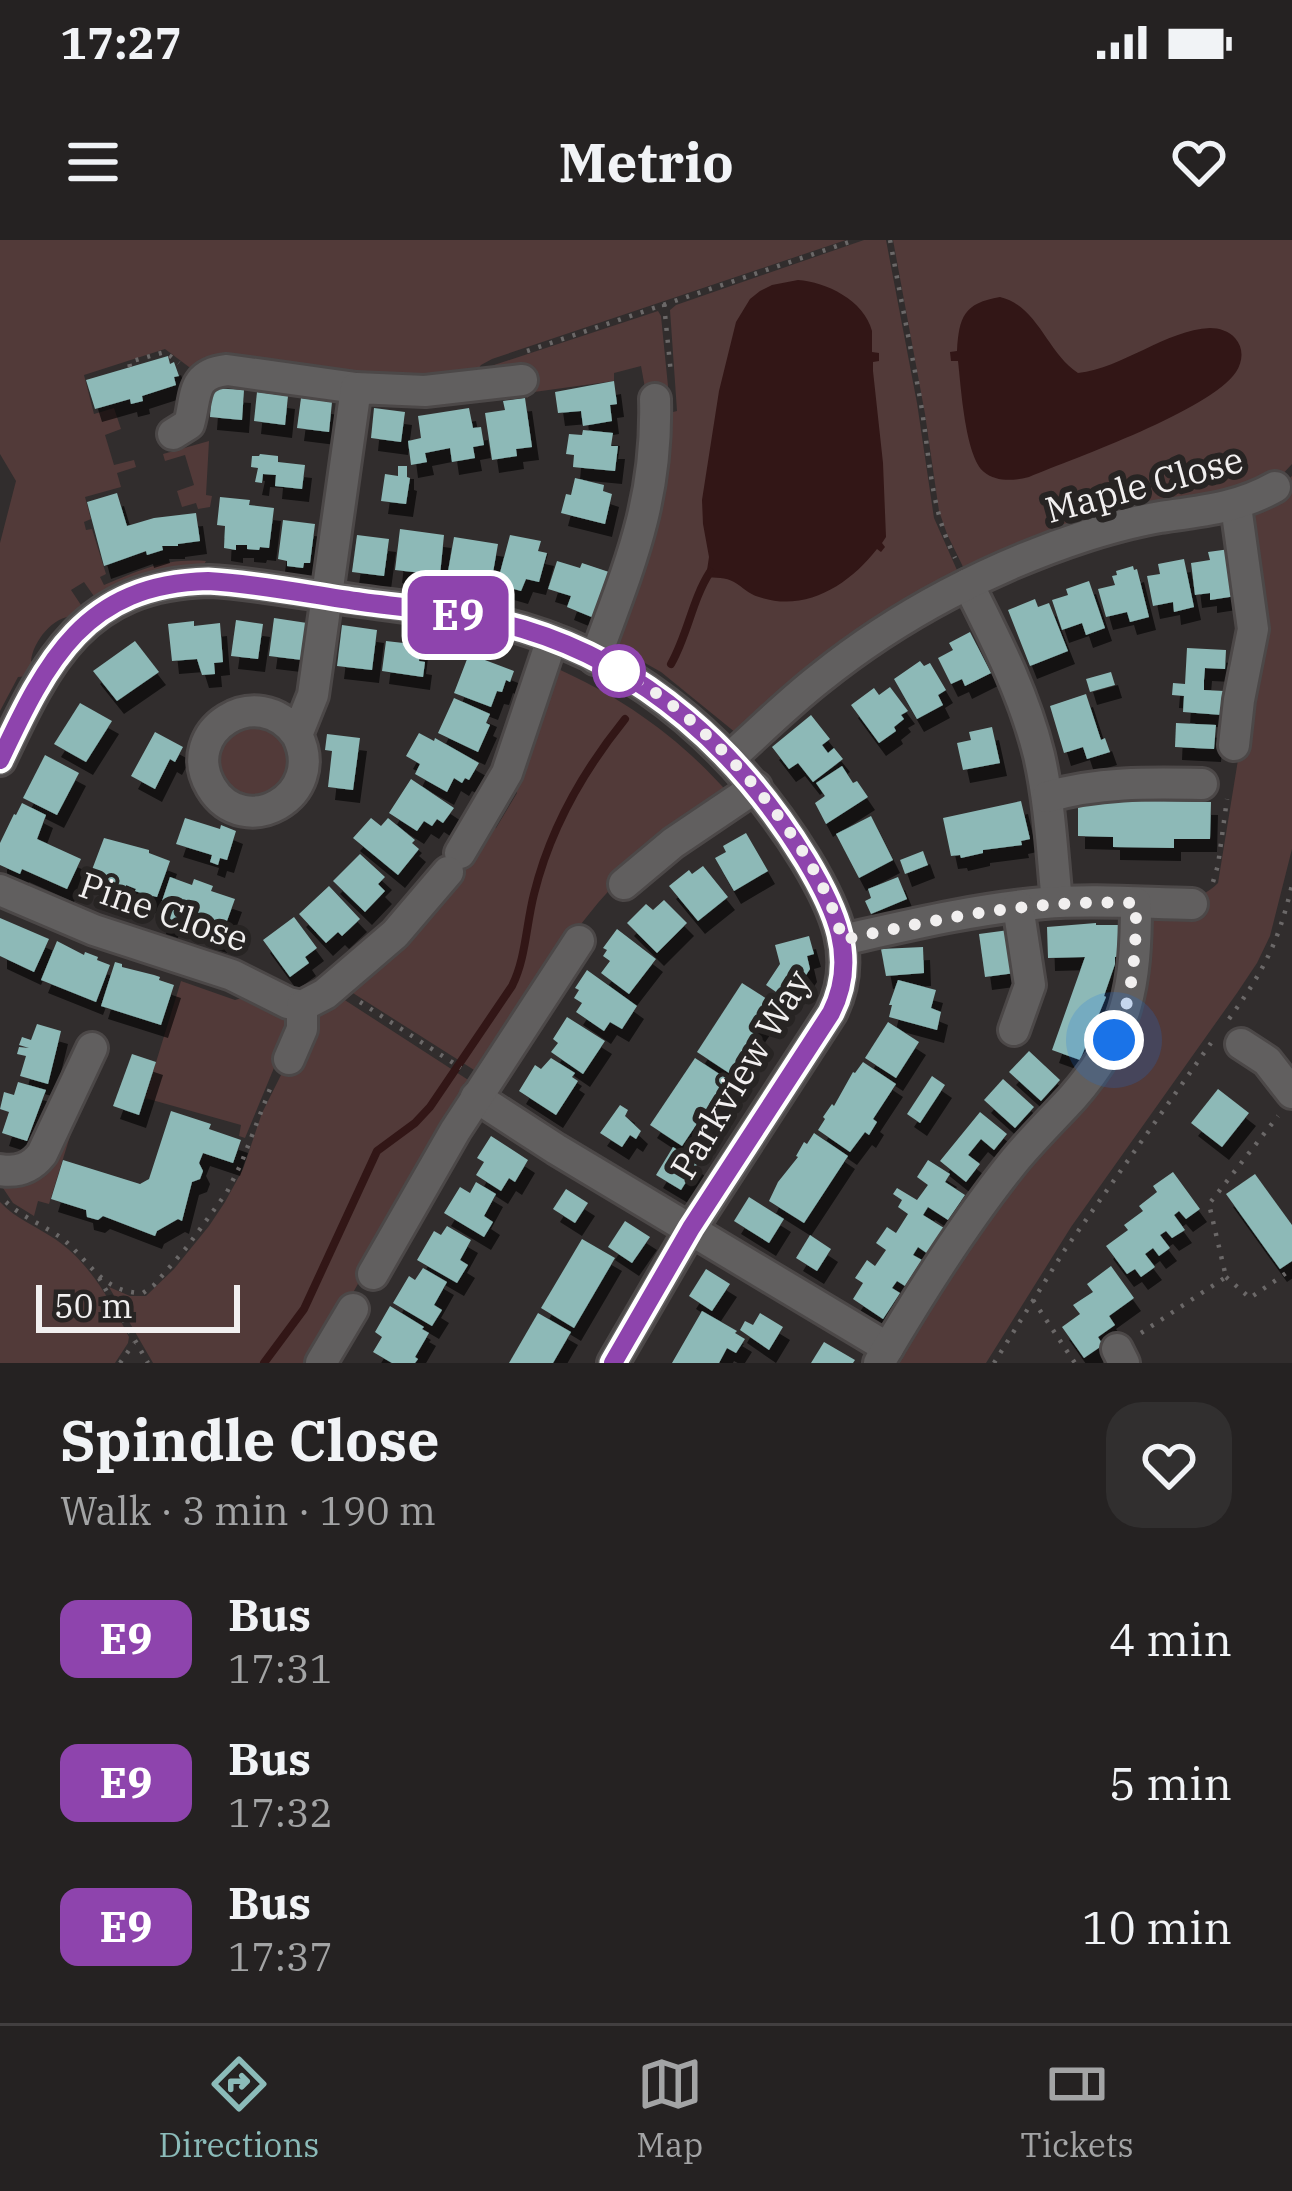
<!DOCTYPE html>
<html lang="en">
<head>
<meta charset="utf-8">
<style>
  :root { --surface:#252222; --page:#312f2f; --text:#f1f3f6; --muted:#a3a4a5; --line:#423f40; --accent:#8bbbb9 }
  body { margin:0; font-family:"IBM Plex Serif",serif; background:var(--page); color:var(--text); height:100vh; display:flex; flex-direction:column; font-size:45px; white-space:nowrap }
  * { box-sizing:border-box; margin:0 }
  p { font-size:39px; color:var(--muted) }
  .icon { flex:none; width:66px; height:66px; fill:none; stroke:currentColor; stroke-width:2; stroke-linecap:round; stroke-linejoin:round }
  .map { position:relative; height:1123px; overflow:hidden }
  .side { display:flex; flex-direction:column; background:var(--surface); flex:1 }
  .side>* { flex:none }
  .badge { padding:0 24px; border-radius:18px; font-size:42px; line-height:78px }
  .scale { position:absolute; left:36px; bottom:30px; width:204px; box-sizing:border-box; padding-left:12px; border:6px solid #f1efef; border-top:0; font-size:33px; line-height:42px; white-space:nowrap; color:#f1efef; -webkit-text-stroke:9px #272423; paint-order:stroke }
  .you { position:absolute; width:60px; height:60px; margin:-30px; border:9px solid #fff; border-radius:50%; background:#1a73e8; box-shadow:0 0 0 18px #1a73e833 }
  .map>.badge { position:absolute; translate:-50% -50%; box-shadow:0 0 0 6px #fff }
  .round { display:grid; place-items:center; flex:none; width:126px; height:126px; border-radius:36px; background:var(--page) }
  .head { display:flex; align-items:center; justify-content:space-between; height:204px; padding:0 60px }
  h1 { font-size:57px; font-weight:800; line-height:90px }
  ul { padding:0; list-style:none }
  li { display:flex; align-items:center; gap:36px; height:144px; padding:0 60px }
  li div { flex:1 }
  li b { display:block; font-size:45px }
  li em { font-style:normal }
  li .badge { min-width:132px; font-weight:700; text-align:center }
  .status { display:flex; justify-content:space-between; align-items:center; height:84px; padding:0 60px; background:var(--surface); direction:ltr }
  .status svg { height:33px; fill:currentColor }
  header { display:flex; justify-content:space-between; align-items:center; height:156px; padding:0 60px; background:var(--surface); font-size:54px; font-weight:800 }
  .tab-bar { display:flex; justify-content:space-around; align-items:center; height:168px; border-top:3px solid var(--line); background:var(--surface); font-size:33px; color:var(--muted) }
  .tab-bar a { display:grid; justify-items:center; gap:6px }
  .tab-bar .on { color:var(--accent) }
  .map>svg:first-child { display:block }
  .green { fill:#523a39 }
  .water { fill:#321616 }
  .lines { fill:none; stroke-linecap:round; stroke-linejoin:round }
  .stream { stroke:#321616; stroke-width:8 }
  .building { fill:#8db9b7; filter:url(#shadow) }
  .minor-casing { stroke:#4c4848; stroke-width:36 }
  .path { stroke:#6b6868; stroke-width:4.5; stroke-dasharray:3 9; stroke-linecap:butt }
  .minor { stroke:#615f5f; stroke-width:30 }
  .line-casing { stroke:#fff; stroke-width:27 }
  .line { stroke:#8e44ad; stroke-width:18 }
  .walk { stroke:#f1efef; stroke-width:12; stroke-dasharray:0 21.6 }
  .stop-dot { fill:#fff; stroke:#8e44ad; stroke-width:6 }
  .labels { text-anchor:middle; dominant-baseline:central; stroke-width:12; stroke-linejoin:round; paint-order:stroke }
  .street-label { font-size:36px; fill:#f1efef; stroke:#272423 }
</style>
</head>
<body>
<div class="status"><b>17:27</b><svg viewBox="0 0 49 12"><path d="M0 12V9h3v3zM5 12V6h3v6zM10 12V3h3v9zM15 12V0h3v12zM26 1h20v11H26zM47 4h2v5h-2z"/></svg></div>
<header><svg class="icon" aria-label="menu" viewBox="0 0 24 24"><path d="M4 6h16M4 12h16M4 18h16"/></svg>Metrio<svg class="icon" aria-label="heart" viewBox="0 0 24 24"><path d="M12 20l-8-8c-3-5 5-10 8-4 3-6 11-1 8 4z"/></svg></header>
<div class="map">
<svg width="1292" height="1123" viewBox="0 0 1292 1123">
  <defs>
    <filter id="shadow"><feDropShadow dx="7" dy="13" stdDeviation="0" flood-color="#0009"/></filter>
  </defs>
  <rect width="100%" height="100%" fill="#312d2d"/>
  <g class="green">
    <path d="M0 0H846L492 119 481 125 476 132 443 139 197 133 165 109 84 135 94 174 114 168 121 189 105 195 114 225 134 220 136 227 117 233 121 247 85 257 91 279 84 282 86 290 92 289 106 334 100 337 104 345C141 330 164 318 206 321L202 328C162 330 131 339 96 359L84 342 71 350 83 368 75 376C54 375 33 401 31 421L35 426 29 436 18 437 0 471V303L16 241 0 214Z"/>
    <path d="M864 0H886L917 163 934 278 960 337 736 493 661 432 613 405 665 174 677 171 670 70 676 65Z"/>
    <path d="M893 0H1292V224L1279 238 966 333 947 294 939 271 925 174Z"/>
    <path d="M658 71 661 76 670 166 647 159 641 126 614 133V141L534 152 527 158 523 132 484 131 494 125Z"/>
    <path d="M209 201 206 255 212 256 210 267 198 269 196 263 182 267 177 251 194 245 185 215 165 221 163 214Z"/>
    <path d="M1292 236V609L1270 696 1257 723 1237 753 1071 987 986 1123H889L980 978 1062 889 1148 685C1168 665 1199 662 1218 643L1249 452 1251 273Z"/>
    <path d="M554 427C625 459 679 497 731 556 697 581 659 605 627 633 573 681 523 773 482 835L345 748 484 591 496 588 517 553 512 541Z"/>
    <path d="M235 484 283 490 295 533 263 561 227 552 214 510Z"/>
    <path d="M181 741 235 760 252 755 291 774 276 823 245 898 239 896 241 885 145 858Z"/>
    <path d="M337 755 476 845 417 940 313 1123H153L109 1047 130 1056H146L174 1029 209 986 225 962 243 929 262 873 309 779Z"/>
    <path d="M66 892 71 893 49 964 38 961 34 976 13 963 3 948 24 942Z"/>
    <path d="M0 962C16 979 36 986 55 999 89 1022 111 1061 129 1097L128 1103 115 1123H0Z"/>
  </g>
  <g class="water">
    <path d="M798 40C826 42 864 60 872 91 872 93 872 109 872 112L879 113V121L873 122V131L883 223 886 297 882 303 885 307 881 312 877 309C849 345 805 373 759 357 748 354 743 347 734 342 726 337 715 338 706 337L709 317 703 284 702 260 719 151 736 82 750 59 760 51 772 45Z"/>
    <path d="M1000 57C1038 66 1047 113 1078 133 1123 128 1166 90 1210 88 1219 88 1229 91 1235 98 1244 108 1243 121 1236 132 1209 171 1077 217 1029 237 1014 241 996 242 984 232 965 216 961 146 958 121H951L950 112 957 111C959 77 964 63 1000 57Z"/>
  </g>
  <g class="lines">
    <g class="stream">
      <path d="M671 424C688 394 692 360 710 332"/>
      <path d="M264 1123 304 1069 377 911 415 883 430 867 512 746C526 718 526 685 534 654 550 589 583 531 625 479"/>
    </g>
  </g>
  <g class="building">
    <path d="M168 116 170 124 174 122 179 136 174 137 176 145 142 156 143 161 131 164 130 159 95 169 86 140Z"/>
    <path d="M614 141 617 164 610 165 612 181 583 186 581 171 558 173 555 152Z"/>
    <path d="M212 148 244 150 242 180 210 177Z"/>
    <path d="M257 152 288 156 285 185 254 181Z"/>
    <path d="M301 158 332 162 329 192 297 188Z"/>
    <path d="M525 158 532 207 516 209 517 216 492 220 485 173 505 170 503 161Z"/>
    <path d="M374 168 405 172 401 202 371 198Z"/>
    <path d="M469 168 473 188 481 187 484 205 473 207 475 218 452 222 450 208 425 213 427 222 411 225 408 201 421 198 418 176Z"/>
    <path d="M583 190 613 193 611 206H618L615 231 573 227 574 215 566 214 569 194 582 195Z"/>
    <path d="M260 214 278 216V222L305 225 302 249 275 246 276 235 263 234 262 243 255 242 258 228 251 227 252 216H259Z"/>
    <path d="M398 226H407V237L410 238 406 264 381 261 385 234 398 236Z"/>
    <path d="M575 238 604 245 603 251 612 254 605 284 561 273 566 254 571 255Z"/>
    <path d="M117 253 127 286 154 278 196 273 200 301 178 304V306H162L163 310 147 315 146 311 104 326 87 262Z"/>
    <path d="M220 257 250 260 249 265 274 268 269 308 260 307 259 310 247 309V305H236V310L224 308 225 286 217 285Z"/>
    <path d="M283 280 315 284 310 323H304L303 328 287 326V321L278 319Z"/>
    <path d="M400 289 444 295 440 335 395 330Z"/>
    <path d="M357 295 389 299 384 336 352 332Z"/>
    <path d="M510 295 541 301 538 311 547 313 539 342 526 339 521 351 497 344Z"/>
    <path d="M454 297 498 304 491 344 459 337V339L447 337Z"/>
    <path d="M1230 309 1236 356 1210 360V353L1195 355 1191 323 1210 320 1208 312Z"/>
    <path d="M1184 319 1194 367 1174 372 1173 362 1153 366 1147 336 1160 334 1158 324Z"/>
    <path d="M557 321 580 328 582 323 609 332 594 378 567 367 571 356 548 349Z"/>
    <path d="M1133 326 1134 330 1137 329 1149 377 1130 382 1127 372 1106 377 1098 349 1115 345 1112 336 1117 335 1116 331Z"/>
    <path d="M1089 341 1105 388 1086 395 1082 383 1062 390 1052 360 1068 355 1066 349Z"/>
    <path d="M1035 359 1038 367 1049 363 1068 411 1030 426 1008 370Z"/>
    <path d="M274 378 307 383 302 420 269 416Z"/>
    <path d="M236 380 263 384 258 419 231 416Z"/>
    <path d="M194 381V386L220 383 223 422 214 423 215 434 202 435 197 419 172 421 168 384Z"/>
    <path d="M342 385 377 390 372 430 337 426Z"/>
    <path d="M970 392 991 433 965 446 962 439 951 444 938 418 953 410 949 403Z"/>
    <path d="M135 401 159 432 117 461 93 431Z"/>
    <path d="M386 401 421 405 419 421 425 422 423 437 382 431Z"/>
    <path d="M1187 408 1226 410 1225 429 1205 428 1204 440V450L1224 451 1222 475 1183 472 1184 456 1172 455 1173 443 1185 444Z"/>
    <path d="M469 414 514 431 510 442 506 440 502 452 497 451 491 467 454 453Z"/>
    <path d="M920 421 924 426 930 423 946 450 938 455 943 465 917 479 894 439Z"/>
    <path d="M1111 432 1115 445 1090 452 1086 439Z"/>
    <path d="M890 447 908 471 901 475 904 479 894 487 896 491 879 503 851 465 874 448 879 455Z"/>
    <path d="M1086 454 1101 500 1105 498 1110 512 1087 519 1083 507 1064 513 1050 466Z"/>
    <path d="M454 458 490 474 486 483 490 485 478 512 438 493Z"/>
    <path d="M80 463 112 481 86 522 54 504Z"/>
    <path d="M811 475 830 499 822 505 828 513 834 508 843 519 813 542 798 523 789 529 772 507Z"/>
    <path d="M1176 483 1216 485 1214 509 1175 507Z"/>
    <path d="M992 487 1000 523 963 530 957 503 971 500 969 492Z"/>
    <path d="M155 492 183 507 175 522 170 519 155 549 131 536Z"/>
    <path d="M419 493 434 501 435 498 479 523 469 540 465 538 462 543 454 538 447 552 415 534 420 524 406 516Z"/>
    <path d="M327 494 360 498 353 550 328 547 332 511 325 510Z"/>
    <path d="M45 515 79 533 57 575 23 558Z"/>
    <path d="M842 526 853 543 857 541 868 557 826 584 815 563 825 556 816 543Z"/>
    <path d="M411 539 454 568 443 583 437 579 432 586 424 581 417 591 389 573Z"/>
    <path d="M1078 560 1211 562 1210 599H1174V608L1113 607V597L1078 596Z"/>
    <path d="M1021 561 1030 599 1021 601 1022 605 983 610V613L961 618 960 615 951 616 943 578Z"/>
    <path d="M22 563 46 575 37 599 81 619 67 649 22 629 20 634 0 625V603L14 574 16 575Z"/>
    <path d="M871 576 893 620 859 638 836 594Z"/>
    <path d="M185 578 220 589 221 585 236 591 227 620 220 618 218 625 210 622 212 615 176 604Z"/>
    <path d="M371 578 381 586 388 578 415 600 412 603 419 609 398 635 353 598Z"/>
    <path d="M746 593 768 631 734 651 715 618 726 612 723 606Z"/>
    <path d="M104 598 149 610V613L170 621 157 657 153 656 152 661 142 657 144 654 135 651 136 649 126 645 125 649 105 639 103 644 92 640 93 636 90 635Z"/>
    <path d="M923 611 928 625 905 634 900 620Z"/>
    <path d="M360 614 385 637 378 644 385 651 365 672 333 641Z"/>
    <path d="M703 626 728 657 698 681 669 646 689 630 692 634Z"/>
    <path d="M170 637 192 645 194 639 213 646 211 651 235 659 220 700 207 696 208 692 172 680 171 685 159 681 160 677 157 676Z"/>
    <path d="M898 637 907 659 871 674 865 661 871 658 868 649Z"/>
    <path d="M329 646 360 679 342 696 338 692 326 703 299 674Z"/>
    <path d="M664 660 687 683 657 713 627 683 646 664 653 670Z"/>
    <path d="M294 677 317 708 305 717 309 723 290 737 263 700Z"/>
    <path d="M0 678 49 699 34 732 0 716Z"/>
    <path d="M1096 683V685H1120L1121 716 1115 717V724L1104 756 1106 757 1080 820 1052 810 1085 717 1048 718 1047 687Z"/>
    <path d="M617 689 656 719 629 754 601 733 610 721 603 716 607 710 603 708Z"/>
    <path d="M1009 690 1015 733 985 737 979 694Z"/>
    <path d="M809 696 814 714 807 716 810 729 789 761 766 745 780 724 775 705Z"/>
    <path d="M57 701 84 715 85 712 98 717 97 720 110 725 96 762 41 740Z"/>
    <path d="M923 707 924 733 886 736 881 709Z"/>
    <path d="M115 722 122 724V727L154 735 160 737 159 740 174 745 161 785 101 766Z"/>
    <path d="M587 730 637 766 622 789 610 782 604 791 576 772 582 763 574 758 579 750 575 748Z"/>
    <path d="M898 740 936 750 931 768 941 772 937 790 889 777 892 765H889Z"/>
    <path d="M742 743 775 764 729 833 697 812Z"/>
    <path d="M567 777 605 801 583 834 551 812 558 803 553 799Z"/>
    <path d="M888 782 919 802 896 838 865 818Z"/>
    <path d="M37 784 61 791 48 844 20 836 26 816 17 814 19 807 29 808 19 805 22 797 31 800Z"/>
    <path d="M1029 811 1060 840 1041 861 1009 832Z"/>
    <path d="M132 814 156 822 139 875 113 866Z"/>
    <path d="M551 818 575 833 572 837 578 841 556 875 519 851 535 825 541 829Z"/>
    <path d="M695 818 727 839 682 906 650 885Z"/>
    <path d="M863 822 896 844 873 879 877 882 869 895 865 892 850 912 818 890 825 879 823 877 832 864 834 866 853 832 855 833Z"/>
    <path d="M932 836 945 845 920 883 907 874Z"/>
    <path d="M1003 839 1034 867 1015 888 984 860Z"/>
    <path d="M18 842 46 850 27 901 2 893 9 872 0 869 4 852 14 855Z"/>
    <path d="M1218 849 1249 873 1222 907 1191 883Z"/>
    <path d="M620 865 628 870 625 876 641 891 636 899 630 895 622 907 600 893Z"/>
    <path d="M171 871 211 884 209 889 241 900 233 923 203 913 199 923 203 931 200 939 192 942 182 981 178 979 157 991 155 996 103 976 98 980 87 977 86 970 51 959 63 920 140 944 149 939Z"/>
    <path d="M980 872 1007 894 994 910 981 899 968 915 980 924 966 942 940 921Z"/>
    <path d="M814 893 848 916 804 983 769 961 778 942 798 917 796 916 804 902 807 904Z"/>
    <path d="M491 896 528 920 515 942 509 938 501 951 476 935 484 922 477 918Z"/>
    <path d="M673 907 698 923 681 950 656 935Z"/>
    <path d="M928 920 950 934 945 942 965 955 948 980 928 967 923 975 944 988 928 1014 918 1007 913 1015 922 1020 905 1046 897 1041 892 1048 900 1053 883 1079 853 1059 863 1043 855 1038 867 1020 875 1026 886 1010 876 1003 887 987 896 993 908 974 898 967 902 960 893 954 897 948 917 960 928 945 917 937Z"/>
    <path d="M1173 932 1200 969 1186 979 1179 971 1174 975 1185 990 1172 998 1166 991 1160 995 1170 1008 1159 1016 1153 1008 1145 1014 1155 1027 1141 1037 1135 1029 1127 1034 1106 1006 1128 990 1124 985 1143 971 1139 966 1157 952 1153 946Z"/>
    <path d="M1255 934 1292 985V1021L1280 1029 1226 954Z"/>
    <path d="M476 942 496 954 484 976 493 982 484 997 444 973 460 947 470 953Z"/>
    <path d="M566 949 588 963 575 983 553 969Z"/>
    <path d="M749 957 784 979 769 1003 734 981Z"/>
    <path d="M625 981 650 997 632 1023 608 1007Z"/>
    <path d="M447 986 471 1000 460 1020 468 1025 457 1043 417 1020 434 991 441 995Z"/>
    <path d="M810 995 831 1009 817 1031 796 1018Z"/>
    <path d="M582 999 615 1018 574 1088 541 1068Z"/>
    <path d="M1111 1026 1134 1058 1109 1076 1115 1085 1098 1097 1103 1105 1084 1118 1062 1087 1080 1074 1073 1065 1093 1052 1087 1044Z"/>
    <path d="M423 1028 447 1042 434 1065 442 1070 432 1086 393 1063 409 1036 415 1040Z"/>
    <path d="M706 1029 730 1044 712 1071 689 1056Z"/>
    <path d="M390 1066 424 1087 422 1089 429 1093 415 1117 418 1119 415 1123H392L373 1112 382 1097 375 1092Z"/>
    <path d="M702 1071 737 1091 735 1093 745 1099 736 1113 727 1108 719 1123H672Z"/>
    <path d="M538 1073 571 1092 553 1123H509Z"/>
    <path d="M760 1073 783 1087 769 1110 740 1090 745 1081 753 1085Z"/>
    <path d="M824 1102 855 1120 853 1123H811Z"/>
  </g>
  <g class="lines">
    <defs>
      <g id="minor">
        <path d="M173 194 189 184C197 157 190 134 227 130L356 148"/>
        <path d="M968 344C996 400 1024 454 1039 515 1050 563 1052 613 1057 662"/>
        <path d="M595 419C629 326 658 261 655 159"/>
        <path d="M297 495C258 440 178 491 211 547 244 602 328 556 297 495L313 455 356 148 425 151 522 140"/>
        <path d="M1234 505 1239 460 1253 389 1236 266"/>
        <path d="M730 518C760 491 788 463 820 438 898 375 992 326 1088 295 1111 288 1135 281 1160 277 1201 271 1238 268 1275 247"/>
        <path d="M0 520C47 420 84 344 209 341 257 343 305 354 353 360 410 368 468 373 523 389 645 425 741 514 806 620 835 668 859 718 831 773L691 989 613 1123"/>
        <path d="M1047 557C1098 542 1148 543 1202 544"/>
        <path d="M460 613 507 533 552 399"/>
        <path d="M624 644 673 603 756 547"/>
        <path d="M0 650 94 690 232 735 288 763 302 766"/>
        <path d="M842 700C909 685 975 669 1044 663 1093 659 1143 663 1192 664"/>
        <path d="M1014 790 1030 745 1018 666"/>
        <path d="M1241 804 1267 821 1292 853"/>
        <path d="M289 819 302 789V766L325 754 395 694 448 632"/>
        <path d="M476 857 556 909 888 1108"/>
        <path d="M0 930C18 933 31 928 42 914L92 808"/>
        <path d="M373 1034 455 891 579 701"/>
        <path d="M1117 1109 1124 1123"/>
        <path d="M321 1123 353 1069"/>
        <path d="M879 1123C919 1055 962 986 1011 925 1030 901 1052 880 1073 857 1129 793 1136 745 1136 663"/>
      </g>
    </defs>
    <use href="#minor" class="minor-casing"/>
    <g class="path">
      <path d="M890 0C900 55 911 109 921 164 930 219 930 267 955 318"/>
      <path d="M664 64 671 134"/>
      <path d="M527 111 855 0"/>
      <path d="M130 127 129 122 165 112 179 123"/>
      <path d="M1213 642 1218 625 1227 559"/>
      <path d="M360 762 461 828"/>
      <path d="M1229 779C1264 730 1278 704 1292 645"/>
      <path d="M6 962C23 978 46 986 64 1000 90 1022 103 1053 143 1053L154 1045 187 1007 227 952 241 924 273 841"/>
      <path d="M1226 1037 1250 1058 1292 1029"/>
      <path d="M99 1038 148 1123"/>
      <path d="M1033 1060 1075 1123"/>
      <path d="M1141 1093 1226 1037 1209 964 1278 876"/>
      <path d="M120 1123 134 1103"/>
      <path d="M994 1123 1064 1011 1211 803"/>
    </g>
    <use href="#minor" class="minor"/>
  </g>
  <g class="lines">
    <defs>
      <path id="line" d="M0 520C47 420 85 344 208 341 260 344 311 355 362 362 416 369 471 374 523 389 646 426 740 512 806 620 835 668 859 718 831 773L691 988 613 1123"/>
    </defs>
    <use href="#line" class="line-casing"/>
    <use href="#line" class="line"/>
    <path class="walk" d="M619 431C701 469 824 610 842 700 943 678 1031 659 1136 663 1136 711 1134 755 1114 800"/>
  </g>
  <circle class="stop-dot" cx="619" cy="431" r="24"/>
  <g class="labels">
    <g class="street-label">
      <text transform="translate(1144 244) rotate(-15)">Maple Close</text>
      <text transform="translate(164 671) rotate(19)">Pine Close</text>
      <text transform="translate(740 834) rotate(-59)">Parkview Way</text>
    </g>
  </g>
</svg>
<div class="scale">50 m</div>
<div class="you" style="left:1114px;top:800px"></div>
<b class="badge" style="left:458px;top:375px;background:#8e44ad;color:#fff">E9</b>
</div>
<section class="side">
<div class="head"><div><h1>Spindle Close</h1><p>Walk · 3 min · 190 m</p></div><a class="round"><svg class="icon" aria-label="heart" viewBox="0 0 24 24"><path d="M12 20l-8-8c-3-5 5-10 8-4 3-6 11-1 8 4z"/></svg></a></div>
<ul>
<li><span class="badge" style="background:#8e44ad;color:#fff">E9</span><div><b>Bus</b><p>17:31</p></div><em>4 min</em></li>
<li><span class="badge" style="background:#8e44ad;color:#fff">E9</span><div><b>Bus</b><p>17:32</p></div><em>5 min</em></li>
<li><span class="badge" style="background:#8e44ad;color:#fff">E9</span><div><b>Bus</b><p>17:37</p></div><em>10 min</em></li>
</ul>
</section>
<nav class="tab-bar">
<a class="on"><svg class="icon" aria-label="directions" viewBox="0 0 24 24"><path d="M12 3l9 9-9 9-9-9zM9 14v-3h6M13 9l2 2-2 2"/></svg>Directions</a>
<a><svg class="icon" aria-label="map" viewBox="0 0 24 24"><path d="M3 6l6-2 6 2 6-2v14l-6 2-6-2-6 2zM9 4v14M15 6v14"/></svg>Map</a>
<a><svg class="icon" aria-label="tickets" viewBox="0 0 24 24"><path d="M3 7h18v10H3zM15 7v10"/></svg>Tickets</a>
</nav>
</body>
</html>
